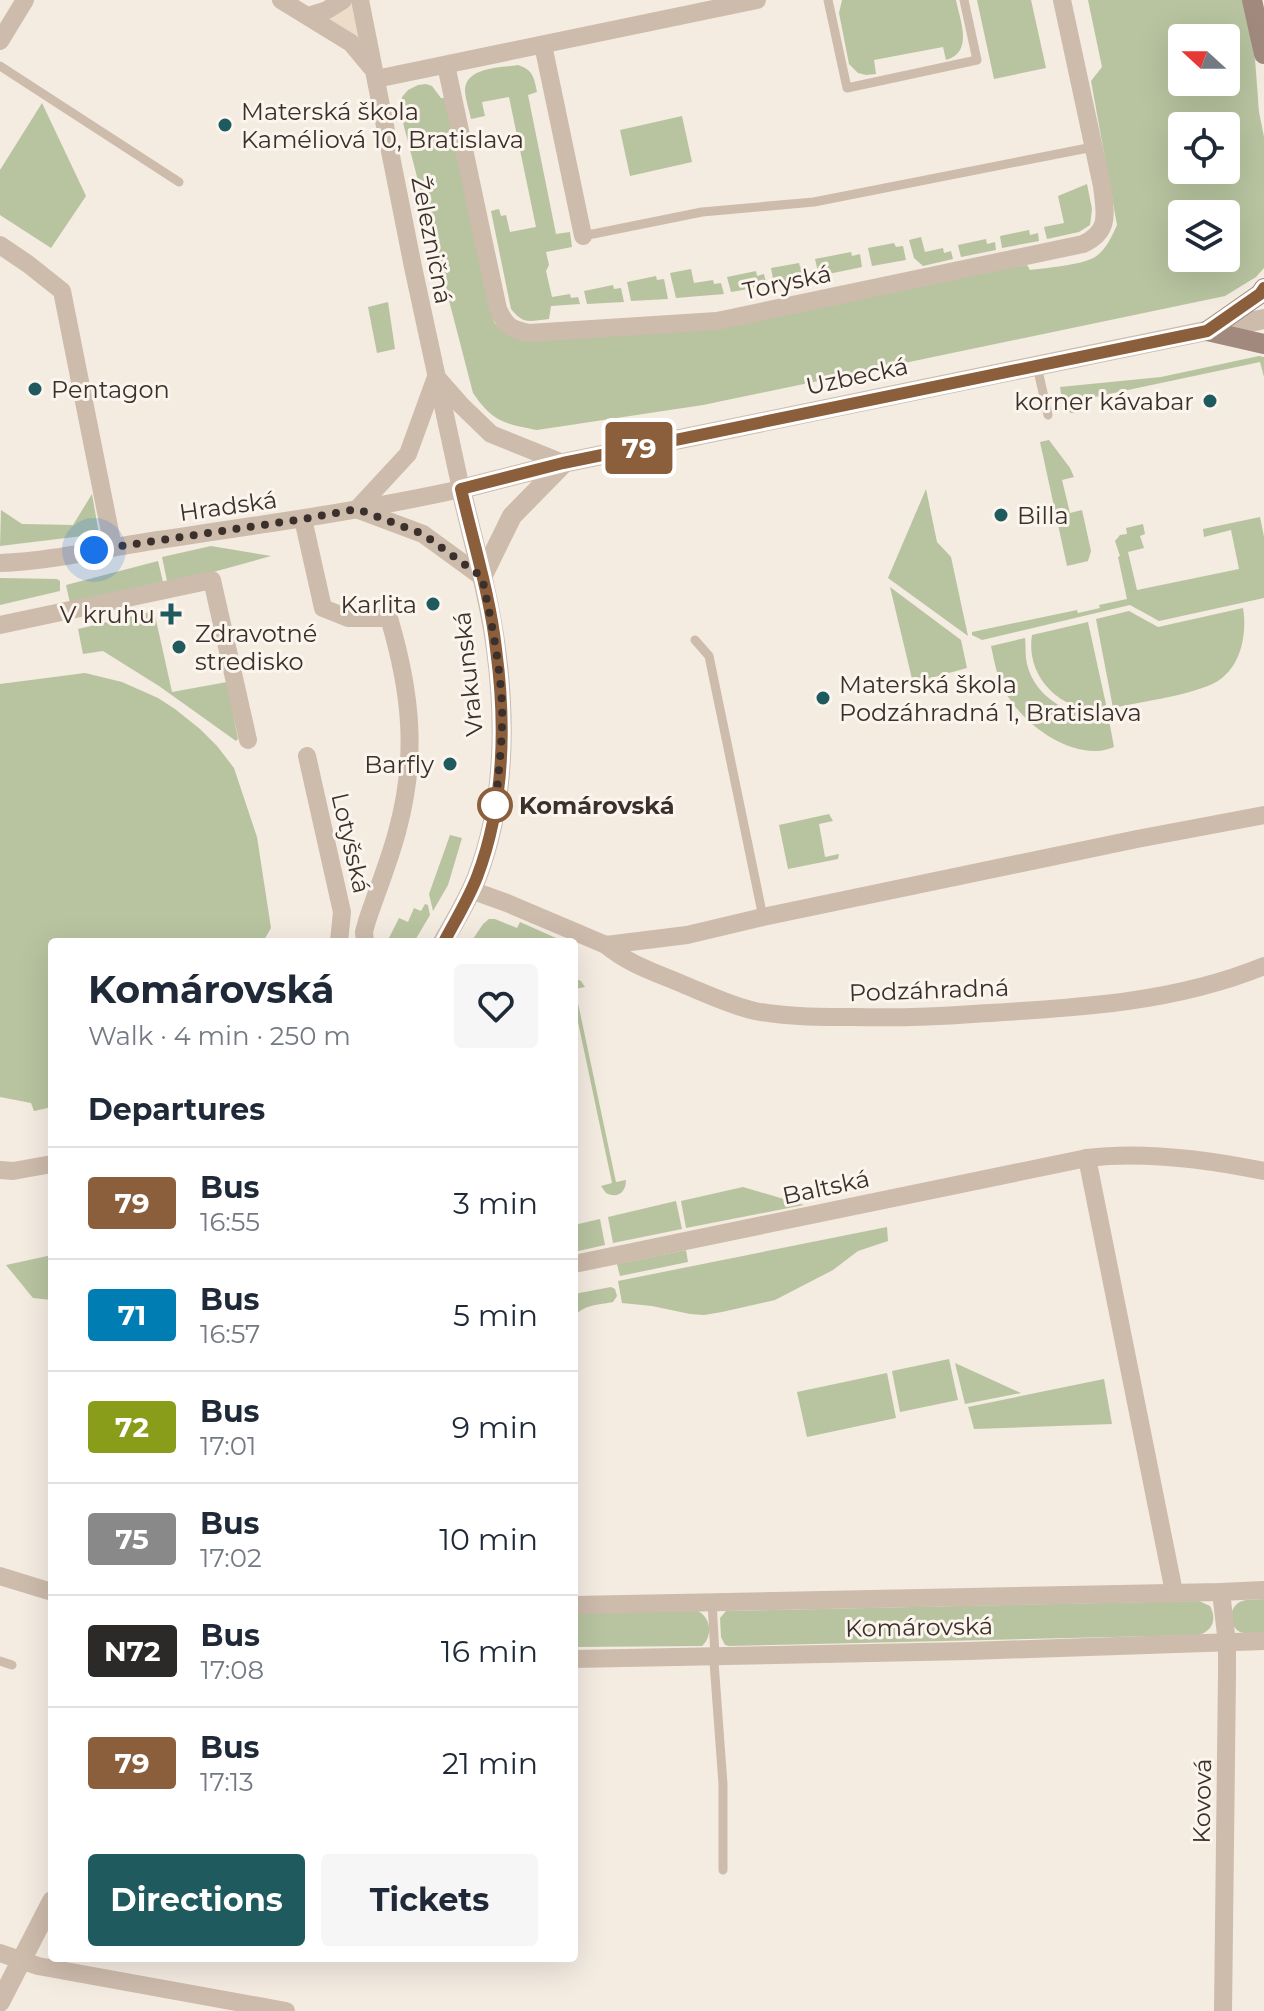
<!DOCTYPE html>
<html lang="en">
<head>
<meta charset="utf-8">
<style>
  :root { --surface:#fff; --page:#f6f6f7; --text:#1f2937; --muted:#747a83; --line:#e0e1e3; --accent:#1f5a5e }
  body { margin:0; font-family:Montserrat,sans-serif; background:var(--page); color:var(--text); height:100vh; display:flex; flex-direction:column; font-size:30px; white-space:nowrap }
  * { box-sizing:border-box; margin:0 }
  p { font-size:26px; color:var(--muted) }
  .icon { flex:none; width:44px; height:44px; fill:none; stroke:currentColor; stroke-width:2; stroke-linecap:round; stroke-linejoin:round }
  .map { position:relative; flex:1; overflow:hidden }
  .sheet { position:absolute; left:48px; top:938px; width:530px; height:1024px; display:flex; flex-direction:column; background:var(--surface); border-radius:8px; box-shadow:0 8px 32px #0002 }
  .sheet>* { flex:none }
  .badge { padding:0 16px; border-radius:6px; font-size:28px; line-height:52px }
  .needle { width:52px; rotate:291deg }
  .tools { position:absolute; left:1168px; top:24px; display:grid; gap:16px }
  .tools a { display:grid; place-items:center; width:72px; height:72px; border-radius:8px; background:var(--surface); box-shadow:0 8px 32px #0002; font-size:40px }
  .you { position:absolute; width:40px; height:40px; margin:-20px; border:6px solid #fff; border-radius:50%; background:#1a73e8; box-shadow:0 0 0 12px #1a73e833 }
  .map>.badge { position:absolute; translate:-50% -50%; box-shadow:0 0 0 4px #fff }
  h2 { padding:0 40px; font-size:30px; line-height:72px }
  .round { display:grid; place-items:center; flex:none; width:84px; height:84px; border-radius:8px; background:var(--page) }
  .head { display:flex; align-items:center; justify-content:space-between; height:136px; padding:0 40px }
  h1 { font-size:38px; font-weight:700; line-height:60px }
  .primary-button { display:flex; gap:16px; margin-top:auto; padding:16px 40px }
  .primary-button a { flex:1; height:92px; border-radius:8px; background:var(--accent); color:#fff; font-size:32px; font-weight:700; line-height:92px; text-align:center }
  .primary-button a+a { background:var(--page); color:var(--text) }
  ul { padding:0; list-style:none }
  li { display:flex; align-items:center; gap:24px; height:112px; padding:0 40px; border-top:2px solid var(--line) }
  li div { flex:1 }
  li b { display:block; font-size:30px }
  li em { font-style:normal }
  li .badge { min-width:88px; font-weight:700; text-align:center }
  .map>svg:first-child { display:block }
  .green { fill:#b8c4a0; fill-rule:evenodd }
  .plaza { fill:#ecdcc8 }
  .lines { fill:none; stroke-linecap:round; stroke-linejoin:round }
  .service { stroke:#cdbbac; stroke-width:9 }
  .minor { stroke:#cdbbac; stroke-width:18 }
  .tertiary { stroke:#cdbbac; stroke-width:20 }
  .secondary { stroke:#a18a7d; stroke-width:20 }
  .line-casing { stroke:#fff; stroke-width:18 }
  .line { stroke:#8b5e3c; stroke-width:12 }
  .walk { stroke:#3b302b; stroke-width:8; stroke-dasharray:0 14.4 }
  .poi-dot { fill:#1f5a5e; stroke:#fbf5ee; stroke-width:3 }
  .stop-dot { fill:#fff; stroke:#8b5e3c; stroke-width:4 }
  .labels { text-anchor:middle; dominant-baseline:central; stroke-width:6; stroke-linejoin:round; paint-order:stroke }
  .poi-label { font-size:24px; fill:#3b302b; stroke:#fbf5ee; text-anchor:start }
  .street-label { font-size:24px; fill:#3b302b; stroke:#fbf5ee }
  .stop-label { font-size:24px; font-weight:bold; fill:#3b302b; stroke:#fbf5ee; text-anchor:start }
</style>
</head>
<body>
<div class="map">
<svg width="1264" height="2011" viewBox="0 0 1264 2011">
  <rect width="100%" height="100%" fill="#f4ebe1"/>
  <g class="green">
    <path d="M842 0H956C960 21 974 52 946 60L943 47 874 60 876 74 866 75 858 73 849 64 839 13Z"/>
    <path d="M977 0H1031L1046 68 994 79Z"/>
    <path d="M1088 0H1243L1255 59 1259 112 1264 137V268L1256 277 1225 296 703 405 537 430C504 424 492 421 473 393L401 115 402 97 408 90 418 85 426 84 432 86 441 98H445L494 322C504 334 513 339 528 341L1027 265 1030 270C1046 268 1082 265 1095 257 1106 250 1112 236 1117 225L1091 81 1102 67ZM1182 38H1226V82H1182ZM1182 126H1226V170H1182ZM1182 214H1226V258H1182Z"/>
    <path d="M518 65C533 70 534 77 537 92L528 95 556 234 570 232 572 247 546 252 549 265 546 271 552 297 570 294 571 298 578 297 580 304 551 306 549 319C529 321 524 325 511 309L491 211 499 209 501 216 506 215 510 232 536 227 509 97 482 102 485 116 471 119C469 110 466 101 465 92 464 67 500 68 518 65Z"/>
    <path d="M42 103 86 196 51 248 0 215V170Z"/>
    <path d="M682 116 692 162 630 176 620 130Z"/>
    <path d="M1087 184 1092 209 1090 225 1079 232 1047 239 1044 227 1064 223 1058 196Z"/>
    <path d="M1029 230 1030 235 1038 233 1039 241 1002 248 1000 236Z"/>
    <path d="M921 237 925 252 943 248 944 253 951 251 953 259 923 266 914 258 909 240Z"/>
    <path d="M986 239 987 244 995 242 996 250 961 257 958 245Z"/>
    <path d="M894 243 896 247 903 246 906 260 872 266 868 248Z"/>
    <path d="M851 252 852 256 860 254 862 267 819 276 815 259Z"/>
    <path d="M799 263 800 267 807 266 810 277 774 284 771 268Z"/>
    <path d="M691 269 694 283 713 280 714 284 721 283 724 294 676 298 670 273Z"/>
    <path d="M756 271 757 276 764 274 767 286 731 292 727 277Z"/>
    <path d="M656 276 657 280 664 279 668 299 631 301 627 282Z"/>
    <path d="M613 285 614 289 621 288 624 302 587 304 584 291Z"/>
    <path d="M388 302 395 349 377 353 368 307Z"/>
    <path d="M1259 356 1264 357V377L1260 362 1076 401 1079 413H1071L1067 411 1063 406 1060 387 1161 377Z"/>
    <path d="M1049 440 1070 468 1074 477 1062 480 1070 513 1082 510 1091 551 1088 561 1067 566 1040 442Z"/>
    <path d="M926 489 937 542 951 557 968 636 888 578Z"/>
    <path d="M92 494 99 534 0 546 1 510 22 524 73 525Z"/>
    <path d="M1260 517 1264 537V598L1159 621 1130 605 982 640 972 635V632L1077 610 1078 613 1100 608 1099 605 1127 599 1118 557 1120 556 1115 541 1120 535 1127 534 1126 528 1143 524 1145 534 1140 536 1144 548 1128 552 1137 590 1239 569 1231 530 1204 537 1203 529Z"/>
    <path d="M211 546 271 556 217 571 167 581 162 557Z"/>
    <path d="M158 561 163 582 70 603 66 585Z"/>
    <path d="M0 578 57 579 60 581V591L0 605Z"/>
    <path d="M890 587 961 640 967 668 913 683Z"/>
    <path d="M1243 608C1247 632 1242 662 1222 678 1203 694 1139 702 1113 708L1096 619 1129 611 1158 627Z"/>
    <path d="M154 611 172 692 227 682 238 739 236 741 159 686 103 651 83 654 78 629Z"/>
    <path d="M1088 622 1107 709C1064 715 1025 679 1032 635Z"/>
    <path d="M1025 638C1026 646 1025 655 1027 664 1036 700 1073 719 1108 715L1114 747C1109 749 1102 751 1096 751 1056 752 1010 713 998 676 995 666 993 655 991 646Z"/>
    <path d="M85 673 122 682 158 698 175 709 200 729 217 746 234 768 257 837 271 928 263 942H52V1107L34 1111 31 1103 0 1097V684Z"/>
    <path d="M829 814 833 821 819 824 825 857 839 854 838 859 788 869 779 825Z"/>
    <path d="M450 835 462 838 448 885 433 911 429 894Z"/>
    <path d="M425 904 428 905 430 915 414 942H387L399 918 408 922 414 908 421 911Z"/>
    <path d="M489 919H495L517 928 520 922 565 942H471L483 924Z"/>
    <path d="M574 978 581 981 585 987 575 989 616 1182 626 1180C626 1192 618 1199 606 1193L601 1186 612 1183 574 1003Z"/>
    <path d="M743 1187 804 1205 686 1228 681 1201Z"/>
    <path d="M676 1201 682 1229 613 1243 608 1217Z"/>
    <path d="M600 1219 605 1245 574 1252V1225Z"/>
    <path d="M887 1227 888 1241 858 1251 833 1270 775 1300 722 1312 704 1315 690 1314 652 1306 622 1303 618 1281Z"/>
    <path d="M686 1250 688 1262 620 1276 617 1264Z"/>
    <path d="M52 1255V1300L33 1298 6 1265Z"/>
    <path d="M611 1287 615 1289 617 1296 613 1302C599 1305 582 1304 574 1318V1294Z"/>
    <path d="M949 1359 958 1400 900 1412 892 1371Z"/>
    <path d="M955 1363 1021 1393 965 1404Z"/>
    <path d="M887 1373 896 1418 807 1437 797 1392Z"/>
    <path d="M1104 1379 1112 1424 974 1429 968 1407Z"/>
    <path d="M1264 1599V1633C1258 1633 1250 1635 1244 1633 1230 1631 1227 1611 1238 1603 1245 1598 1256 1600 1264 1599Z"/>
    <path d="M1199 1601 1210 1606C1217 1619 1213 1631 1198 1635L729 1646 725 1645 721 1637 720 1618 726 1611Z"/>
    <path d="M698 1611C711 1618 713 1636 702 1646L574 1647V1613Z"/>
  </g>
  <path class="plaza" d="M351 1 358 37 356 38 328 21V17Z"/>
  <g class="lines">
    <g class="service">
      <path d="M828 0 847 88 977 60 964 0"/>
      <path d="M0 66 179 182"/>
      <path d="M583 236 702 212 814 202 1093 147"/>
      <path d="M1037 366 1048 415"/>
      <path d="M695 640 709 656 763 917"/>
      <path d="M712 1602 715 1655 714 1662 723 1784V1870"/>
      <path d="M0 1661 12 1665"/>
    </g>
    <g class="minor">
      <path d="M281 0 351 43 371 67"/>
      <path d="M308 16 327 10 343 0"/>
      <path d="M0 41 25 0"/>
      <path d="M543 45 583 236"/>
      <path d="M446 65 498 309C506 327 511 329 529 333L717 321 1083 244C1111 231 1105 213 1102 186L1062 0"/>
      <path d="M376 79 757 0"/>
      <path d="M0 245 28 264 62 291 113 547"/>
      <path d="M439 380 461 405 491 434 563 463"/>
      <path d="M357 509 408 454 436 377"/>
      <path d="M359 510 423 534 482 577"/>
      <path d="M303 519 323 608 348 618H389C411 692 418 756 397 832 389 862 377 891 367 921L364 932 365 942"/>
      <path d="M0 563C53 561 105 548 158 540 259 525 361 511 461 489L413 267 360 0"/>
      <path d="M0 625 212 580 248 740"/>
      <path d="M307 756 342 912 339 942"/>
      <path d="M471 890 507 903 606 945C629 965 660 974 687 986 709 995 732 1006 755 1011 787 1017 819 1017 852 1017 892 1018 932 1017 973 1014 1071 1008 1171 1004 1264 966"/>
      <path d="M606 945 687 935 763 917 1137 839 1264 815"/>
      <path d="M1087 1158C1142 1151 1210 1160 1264 1171"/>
      <path d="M0 1170 13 1171 52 1164"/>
      <path d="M574 1264 1087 1158 1174 1592"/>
      <path d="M0 1576 52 1592"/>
      <path d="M1221 1592 1227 1643V1674L1223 2011"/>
      <path d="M574 1605 1221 1592 1264 1590"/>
      <path d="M574 1659 969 1651 1264 1641"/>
      <path d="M0 1953 38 1966 286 2011"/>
    </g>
    <g class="tertiary">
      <path d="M482 577 512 516 562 465"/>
      <path d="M443 942C455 921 468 900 477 877 504 806 506 724 496 649 489 595 473 542 461 489L563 463 1264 319"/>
      <path d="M0 2002 52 1901"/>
    </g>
    <g class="secondary">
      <path d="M1252 0 1264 54"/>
      <path d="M1207 331 1260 294 1264 288"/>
      <path d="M1207 331 1264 344"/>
    </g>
  </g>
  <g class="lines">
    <defs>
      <path id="line" d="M444 942C455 921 468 900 477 877 504 806 506 724 496 649 490 595 473 542 461 489L563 463 1207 331 1260 294 1264 288"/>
    </defs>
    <use href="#line" class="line-casing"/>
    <use href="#line" class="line"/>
    <path class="walk" d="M94 550 303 519 357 509 423 534 482 577C491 620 500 662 502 706 503 741 498 776 495 811V805"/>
  </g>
  <g class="poi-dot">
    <circle cx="225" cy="125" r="8"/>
    <circle cx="35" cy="389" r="8"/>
    <circle cx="1210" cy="401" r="8"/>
    <circle cx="1001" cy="515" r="8"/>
    <circle cx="433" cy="604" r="8"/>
    <path d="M167 602h8v8h8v8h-8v8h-8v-8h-8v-8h8z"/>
    <circle cx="179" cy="647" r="8"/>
    <circle cx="823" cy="698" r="8"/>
    <circle cx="450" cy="764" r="8"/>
  </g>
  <circle class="stop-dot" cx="495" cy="805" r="16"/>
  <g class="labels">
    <g class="poi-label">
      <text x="241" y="111">Materská škola<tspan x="241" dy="28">Kaméliová 10, Bratislava</tspan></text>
      <text x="51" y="389">Pentagon</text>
      <text x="1194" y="401" text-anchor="end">korner kávabar</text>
      <text x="1017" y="515">Billa</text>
      <text x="417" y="604" text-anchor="end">Karlita</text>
      <text x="155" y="614" text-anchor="end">V kruhu</text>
      <text x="195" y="633">Zdravotné<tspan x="195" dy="28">stredisko</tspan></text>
      <text x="839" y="684">Materská škola<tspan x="839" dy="28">Podzáhradná 1, Bratislava</tspan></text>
      <text x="434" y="764" text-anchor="end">Barfly</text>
    </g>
    <g class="street-label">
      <text transform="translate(432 240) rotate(79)">Železničná</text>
      <text transform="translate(787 282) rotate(-12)">Toryská</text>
      <text transform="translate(857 376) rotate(-12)">Uzbecká</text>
      <text transform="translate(228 506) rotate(-8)">Hradská</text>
      <text transform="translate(468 674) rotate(-96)">Vrakunská</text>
      <text transform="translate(351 843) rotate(77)">Lotyšská</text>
      <text transform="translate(929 990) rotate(-2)">Podzáhradná</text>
      <text transform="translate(826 1187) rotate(-12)">Baltská</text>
      <text transform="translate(919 1627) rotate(-1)">Komárovská</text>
      <text transform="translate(1202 1801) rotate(-89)">Kovová</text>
    </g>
    <g class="stop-label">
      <text x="519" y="805">Komárovská</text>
    </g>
  </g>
</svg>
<div class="tools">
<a><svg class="needle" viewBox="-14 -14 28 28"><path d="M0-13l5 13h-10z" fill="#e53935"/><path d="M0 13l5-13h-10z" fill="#747a83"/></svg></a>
<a><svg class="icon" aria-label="locate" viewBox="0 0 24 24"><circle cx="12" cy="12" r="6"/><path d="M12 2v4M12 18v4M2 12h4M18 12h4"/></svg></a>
<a><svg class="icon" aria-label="layers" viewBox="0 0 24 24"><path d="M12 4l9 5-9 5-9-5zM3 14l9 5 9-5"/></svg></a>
</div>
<div class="you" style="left:94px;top:550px"></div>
<b class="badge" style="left:639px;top:448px;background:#8b5e3c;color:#fff">79</b>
<section class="sheet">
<div class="head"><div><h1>Komárovská</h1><p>Walk · 4 min · 250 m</p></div><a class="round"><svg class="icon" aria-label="heart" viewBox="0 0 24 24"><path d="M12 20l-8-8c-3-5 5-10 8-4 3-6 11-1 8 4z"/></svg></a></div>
<h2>Departures</h2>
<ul>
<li><span class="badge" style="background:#8b5e3c;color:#fff">79</span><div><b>Bus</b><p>16:55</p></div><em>3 min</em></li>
<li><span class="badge" style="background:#007db3;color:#fff">71</span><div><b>Bus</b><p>16:57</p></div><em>5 min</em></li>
<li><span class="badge" style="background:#899d1b;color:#fff">72</span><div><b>Bus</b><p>17:01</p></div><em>9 min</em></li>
<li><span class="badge" style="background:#898989;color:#fff">75</span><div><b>Bus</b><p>17:02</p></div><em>10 min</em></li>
<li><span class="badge" style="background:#2b2a29;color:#fff">N72</span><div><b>Bus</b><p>17:08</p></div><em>16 min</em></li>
<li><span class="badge" style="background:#8b5e3c;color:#fff">79</span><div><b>Bus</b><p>17:13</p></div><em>21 min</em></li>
</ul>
<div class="primary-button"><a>Directions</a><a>Tickets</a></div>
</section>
</div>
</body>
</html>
